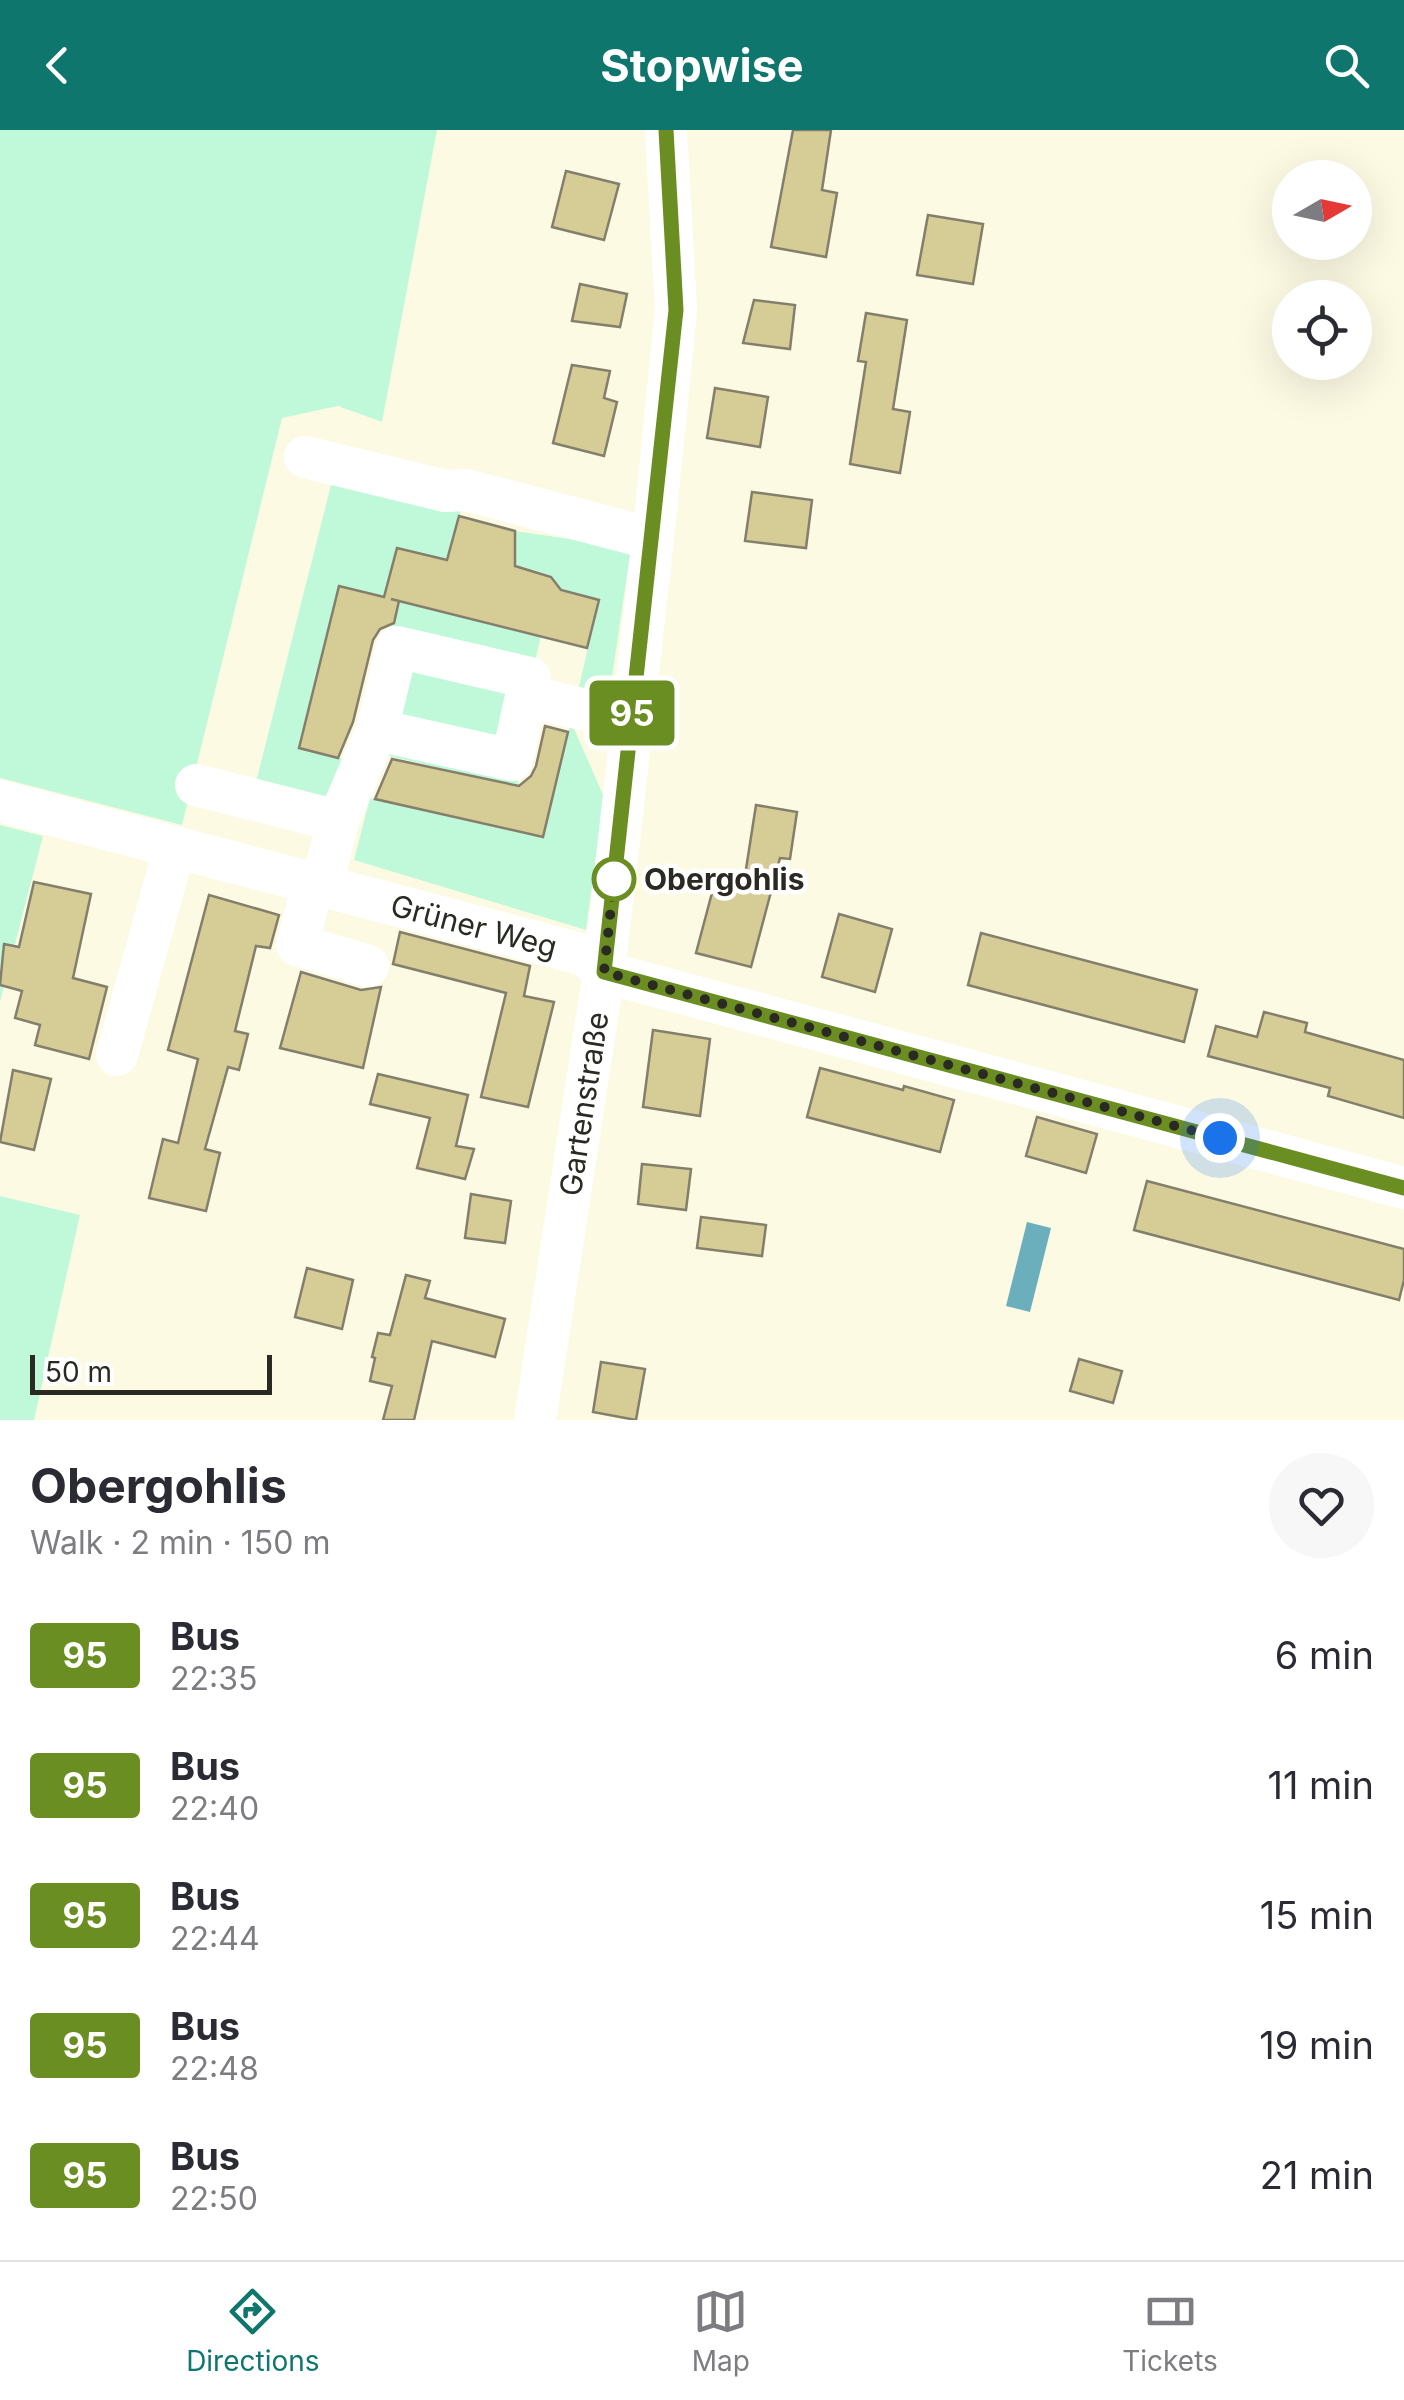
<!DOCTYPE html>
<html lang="en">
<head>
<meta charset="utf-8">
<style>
  :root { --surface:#fff; --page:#f7f7f7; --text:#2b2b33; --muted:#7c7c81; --line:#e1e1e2; --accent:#0f766e }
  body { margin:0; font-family:Inter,sans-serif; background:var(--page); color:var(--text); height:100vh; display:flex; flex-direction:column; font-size:38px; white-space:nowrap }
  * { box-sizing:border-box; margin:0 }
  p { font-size:32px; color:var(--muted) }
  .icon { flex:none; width:55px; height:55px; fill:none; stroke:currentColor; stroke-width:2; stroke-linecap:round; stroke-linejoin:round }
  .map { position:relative; height:1290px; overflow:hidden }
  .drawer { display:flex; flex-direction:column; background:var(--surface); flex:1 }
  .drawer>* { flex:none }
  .badge { padding:0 20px; border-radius:8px; font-size:35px; line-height:65px }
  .needle { width:65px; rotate:81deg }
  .buttons { position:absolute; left:1272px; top:30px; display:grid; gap:20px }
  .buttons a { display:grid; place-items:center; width:100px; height:100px; border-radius:50%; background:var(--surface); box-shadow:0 10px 40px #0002; font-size:50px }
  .scale { position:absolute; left:30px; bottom:25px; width:242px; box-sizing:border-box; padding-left:10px; border:5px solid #2b2a22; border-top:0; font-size:28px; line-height:35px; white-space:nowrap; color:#2b2a22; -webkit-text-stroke:8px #fff; paint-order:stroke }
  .you { position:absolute; width:50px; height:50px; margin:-25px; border:8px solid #fff; border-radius:50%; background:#1a73e8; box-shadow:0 0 0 15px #1a73e833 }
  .map>.badge { position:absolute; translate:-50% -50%; box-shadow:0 0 0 5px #fff }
  .round { display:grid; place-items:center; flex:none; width:105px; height:105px; border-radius:52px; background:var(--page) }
  .head { display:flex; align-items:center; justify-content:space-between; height:170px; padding:0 30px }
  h1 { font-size:48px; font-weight:700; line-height:75px }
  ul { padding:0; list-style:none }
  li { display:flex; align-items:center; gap:30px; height:130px; padding:0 30px }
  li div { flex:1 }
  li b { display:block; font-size:38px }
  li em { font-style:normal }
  li .badge { min-width:110px; font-weight:700; text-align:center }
  header { display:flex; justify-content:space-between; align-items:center; height:130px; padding:0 30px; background:var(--accent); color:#fff; font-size:45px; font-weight:700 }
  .tab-bar { display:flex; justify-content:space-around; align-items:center; height:140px; border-top:2px solid var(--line); background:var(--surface); font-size:28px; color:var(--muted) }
  .tab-bar a { display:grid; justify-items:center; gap:5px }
  .tab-bar .on { color:var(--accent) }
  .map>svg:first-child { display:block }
  .green { fill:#c0f9d9 }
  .water { fill:#6bafbd }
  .building { fill:#d5cc96; stroke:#837f6c; stroke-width:2.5 }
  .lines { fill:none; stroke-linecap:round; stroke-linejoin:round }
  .minor { stroke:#fff; stroke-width:42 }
  .line-casing { stroke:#fff; stroke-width:22 }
  .line { stroke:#6b8e23; stroke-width:15 }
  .walk { stroke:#2b2a22; stroke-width:10; stroke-dasharray:0 18 }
  .stop-dot { fill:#fff; stroke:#6b8e23; stroke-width:5 }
  .labels { text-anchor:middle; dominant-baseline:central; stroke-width:9; stroke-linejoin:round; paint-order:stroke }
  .stop-label { font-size:30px; font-weight:bold; fill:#2b2a22; stroke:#fff; text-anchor:start }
  .street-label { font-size:30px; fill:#2b2a22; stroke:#fff }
</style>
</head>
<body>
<header><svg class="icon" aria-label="back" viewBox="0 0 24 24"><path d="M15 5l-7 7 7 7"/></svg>Stopwise<svg class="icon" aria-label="search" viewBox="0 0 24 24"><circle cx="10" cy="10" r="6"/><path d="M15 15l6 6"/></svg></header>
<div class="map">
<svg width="1404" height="1290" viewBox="0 0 1404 1290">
  <rect width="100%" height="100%" fill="#fdfae4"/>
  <g class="green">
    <path d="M0 0H437L382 292 338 276 282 288 182 695 0 648Z"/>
    <path d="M336 335 466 360 447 431 384 467 300 618 359 633 346 680 255 656Z"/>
    <path d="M515 401 631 418 609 568 578 561 599 470 561 460 551 447 524 439 515 448Z"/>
    <path d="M399 471 541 506 512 629 519 656 380 624 388 515Z"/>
    <path d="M571 592 604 667 586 800 354 730 370 668 543 706Z"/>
    <path d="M0 695 43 706 0 872Z"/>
    <path d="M0 1066 80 1085 34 1290H0Z"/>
  </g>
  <path class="water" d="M1027 1092 1051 1098 1030 1182 1006 1176Z"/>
  <g class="building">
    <path d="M793 0H831L822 60 837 63 826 127 771 117Z"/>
    <path d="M566 41 619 54 604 110 552 97Z"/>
    <path d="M928 85 983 94 973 154 917 145Z"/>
    <path d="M580 154 627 164 620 197 572 191Z"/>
    <path d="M754 170 795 175 790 219 743 213Z"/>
    <path d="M866 183 907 190 893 279 910 282 900 343 850 334 866 232 858 231Z"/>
    <path d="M572 235 610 241 604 268 617 272 604 326 553 313Z"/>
    <path d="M715 258 768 267 760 317 707 308Z"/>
    <path d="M752 362 812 370 806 418 745 411Z"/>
    <path d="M459 386 515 401V436L551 447 561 460 599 470 587 518 391 469 399 471 394 493 380 499 373 510 353 592 338 628 299 618 339 456 384 467 397 418 447 430Z"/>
    <path d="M545 596 568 602 543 707 375 669 392 629 519 656 531 646 536 636Z"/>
    <path d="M756 675 797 682 790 729 780 728 751 837 696 823 717 744 744 752Z"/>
    <path d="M34 752 91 764 73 848 107 857 89 929 35 915 40 895 15 888 22 861 0 855 4 814 19 817Z"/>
    <path d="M209 765 279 785 270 818 256 816 235 901 248 904 239 940 228 937 205 1019 220 1023 206 1081 149 1068 163 1009 178 1013 198 929 168 920Z"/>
    <path d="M839 784 892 799 875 862 822 847Z"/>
    <path d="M400 802 530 836 524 866 554 872 528 977 481 967 506 863 393 834Z"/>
    <path d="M981 803 1197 860 1184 912 968 855Z"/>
    <path d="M301 842 361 860 381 857 363 938 280 918Z"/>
    <path d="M1264 882 1307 893 1305 902 1404 930V988L1328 966 1330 958 1208 926 1216 896 1257 907Z"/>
    <path d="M653 900 710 909 700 986 643 977Z"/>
    <path d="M820 938 903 960 904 956 954 970 940 1022 807 987Z"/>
    <path d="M13 940 51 949 34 1020 0 1012Z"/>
    <path d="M378 944 468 965 456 1016 474 1019 465 1049 417 1038 430 988 370 974Z"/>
    <path d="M1037 987 1097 1004 1086 1043 1026 1026Z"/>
    <path d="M642 1034 691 1039 686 1080 638 1074Z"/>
    <path d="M1147 1051 1404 1119V1150L1399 1170 1134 1100Z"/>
    <path d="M471 1064 511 1071 505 1113 465 1108Z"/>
    <path d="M701 1087 766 1095 762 1126 697 1118Z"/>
    <path d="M307 1138 353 1150 342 1199 295 1187Z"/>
    <path d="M406 1145 430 1151 425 1168 505 1189 495 1227 432 1211 414 1290H383L392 1256 370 1251 375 1228 372 1227 378 1203 390 1205Z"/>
    <path d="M1079 1229 1122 1241 1113 1273 1070 1261Z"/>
    <path d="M601 1232 645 1239 636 1290 593 1282Z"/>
  </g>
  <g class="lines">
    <g class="minor">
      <path d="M305 327 445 361 466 360 653 409"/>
      <path d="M526 566 603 584 632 583"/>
      <path d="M196 655 338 691 321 757"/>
      <path id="s1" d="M0 671 585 825 604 842 1404 1058"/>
      <path d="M338 691 377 600 397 517 530 548 512 630 377 600"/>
      <path d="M313 755 297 815 368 836"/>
      <path d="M117 925 175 717"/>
      <path id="s2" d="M535 1290 604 842 653 409 676 180 666 0"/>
    </g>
  </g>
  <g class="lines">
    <defs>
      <path id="line" d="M666 0 676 180 604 842 1404 1058"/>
    </defs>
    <use href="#line" class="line-casing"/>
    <use href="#line" class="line"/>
    <path class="walk" d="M614 749 604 842 1220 1008"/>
  </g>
  <circle class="stop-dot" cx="614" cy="749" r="20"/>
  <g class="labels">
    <g class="stop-label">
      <text x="644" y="749">Obergohlis</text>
    </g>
    <g class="street-label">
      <text stroke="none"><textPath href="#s1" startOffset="490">Grüner Weg</textPath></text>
      <text stroke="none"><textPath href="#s2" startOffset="320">Gartenstraße</textPath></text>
    </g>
  </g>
</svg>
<div class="buttons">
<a><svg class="needle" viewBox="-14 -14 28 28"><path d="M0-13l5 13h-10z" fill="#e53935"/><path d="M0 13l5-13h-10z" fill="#7c7c81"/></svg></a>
<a><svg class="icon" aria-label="locate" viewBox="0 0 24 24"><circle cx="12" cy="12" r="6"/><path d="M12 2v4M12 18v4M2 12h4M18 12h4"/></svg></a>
</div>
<div class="scale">50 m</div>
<div class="you" style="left:1220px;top:1008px"></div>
<b class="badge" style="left:632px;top:583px;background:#6b8e23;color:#fff">95</b>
</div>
<section class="drawer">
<div class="head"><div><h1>Obergohlis</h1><p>Walk · 2 min · 150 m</p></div><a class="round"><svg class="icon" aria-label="heart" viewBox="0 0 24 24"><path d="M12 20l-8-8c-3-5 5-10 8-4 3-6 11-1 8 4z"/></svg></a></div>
<ul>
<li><span class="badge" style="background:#6b8e23;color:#fff">95</span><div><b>Bus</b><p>22:35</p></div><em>6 min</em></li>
<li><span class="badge" style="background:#6b8e23;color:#fff">95</span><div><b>Bus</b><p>22:40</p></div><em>11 min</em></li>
<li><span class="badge" style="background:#6b8e23;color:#fff">95</span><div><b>Bus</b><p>22:44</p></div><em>15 min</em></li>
<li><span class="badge" style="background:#6b8e23;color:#fff">95</span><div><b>Bus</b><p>22:48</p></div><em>19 min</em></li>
<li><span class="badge" style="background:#6b8e23;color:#fff">95</span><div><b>Bus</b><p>22:50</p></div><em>21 min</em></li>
</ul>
</section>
<nav class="tab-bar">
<a class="on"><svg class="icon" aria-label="directions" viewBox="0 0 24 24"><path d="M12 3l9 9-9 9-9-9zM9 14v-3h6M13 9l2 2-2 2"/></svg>Directions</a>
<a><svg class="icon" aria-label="map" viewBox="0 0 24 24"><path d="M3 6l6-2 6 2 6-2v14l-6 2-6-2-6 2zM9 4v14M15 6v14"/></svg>Map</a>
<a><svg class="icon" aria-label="tickets" viewBox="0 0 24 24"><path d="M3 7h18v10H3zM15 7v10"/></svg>Tickets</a>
</nav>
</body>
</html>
